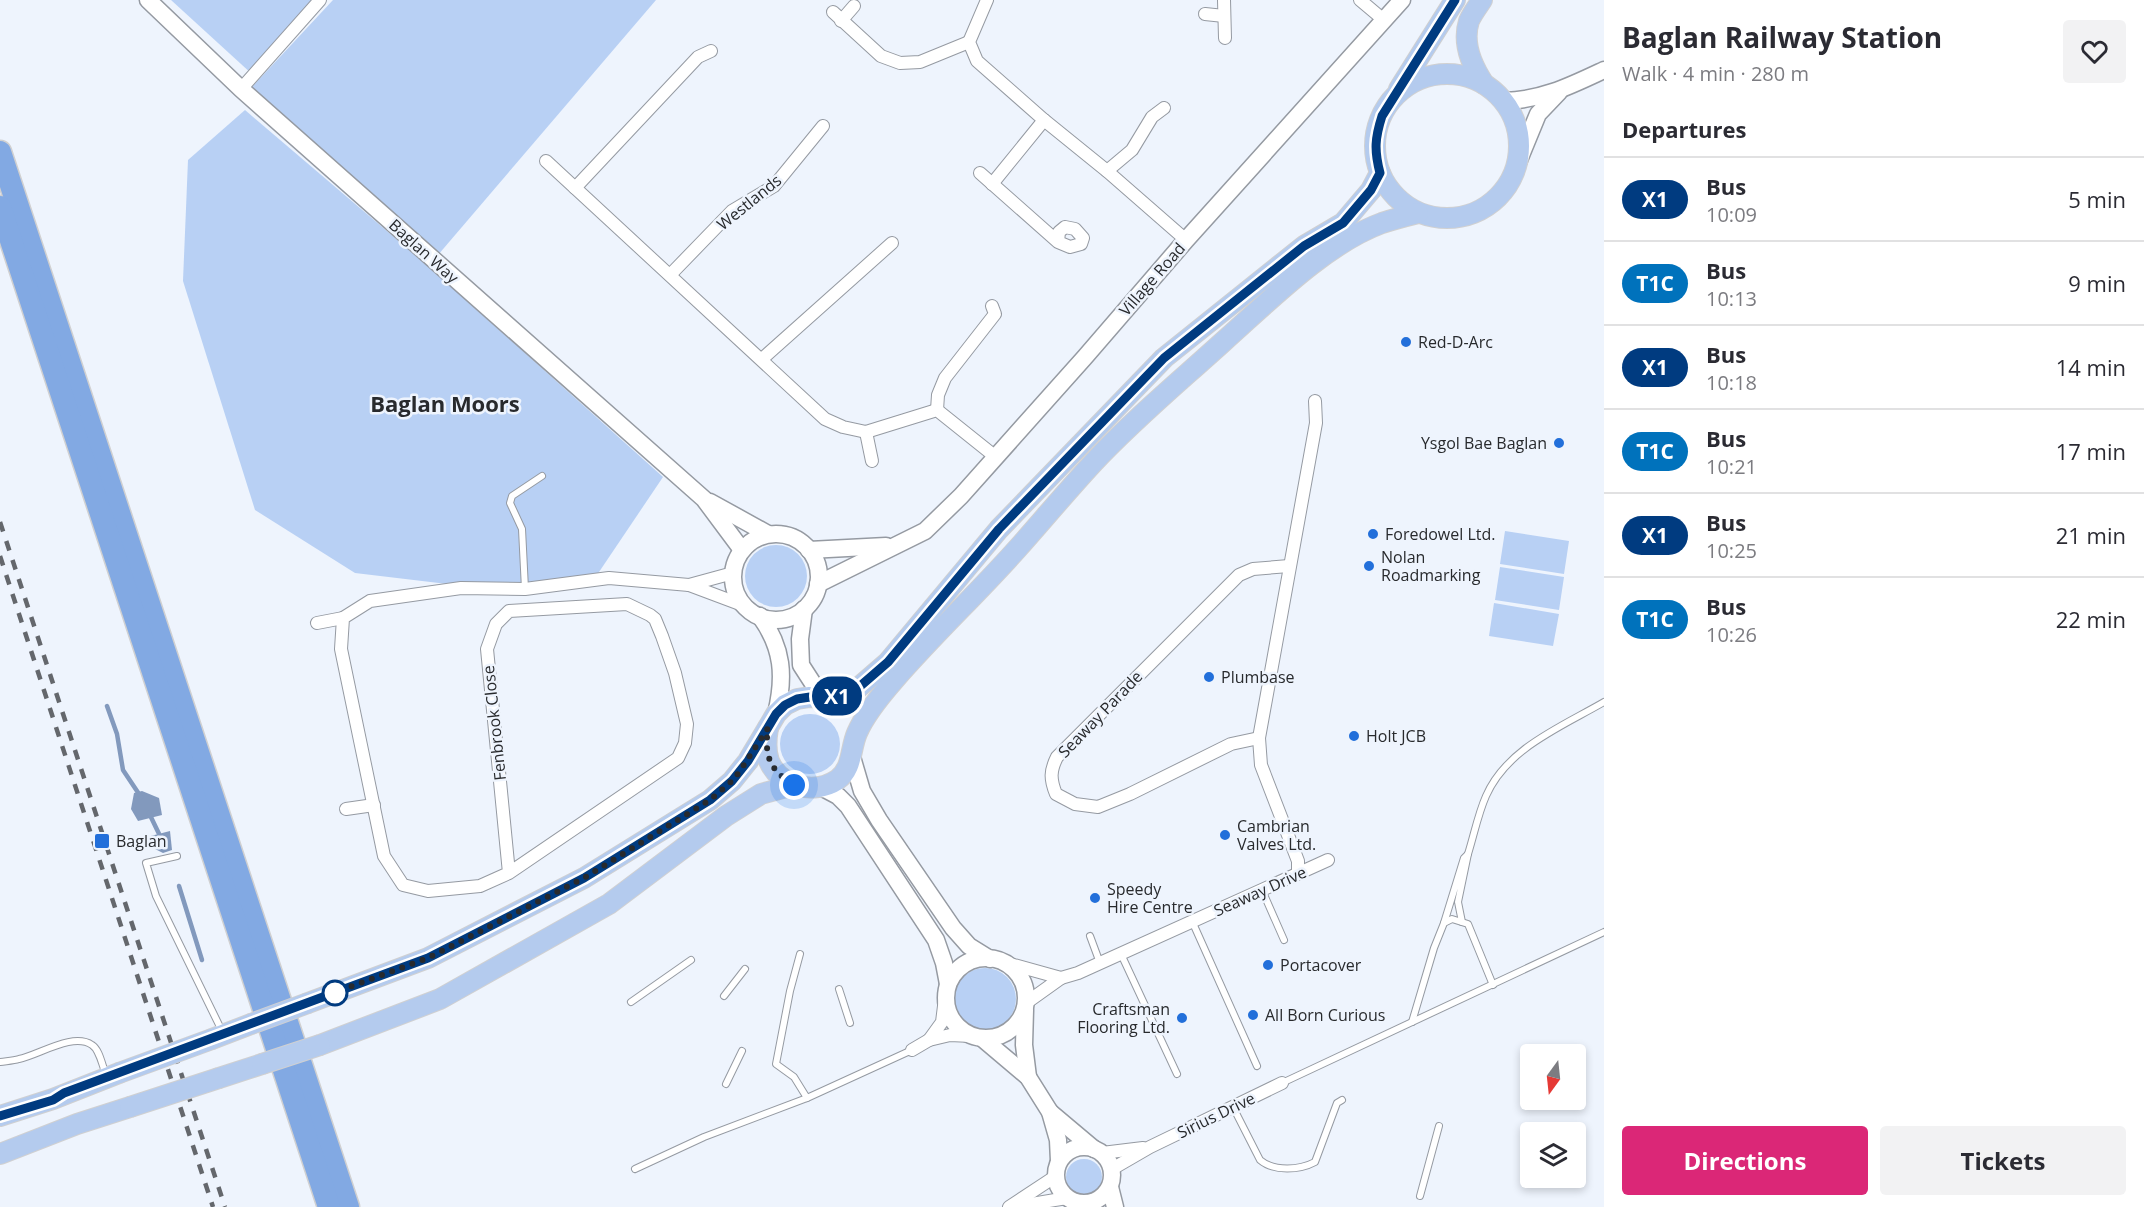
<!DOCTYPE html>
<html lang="en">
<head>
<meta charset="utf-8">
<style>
  :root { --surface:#fff; --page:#f2f2f3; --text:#2b2b33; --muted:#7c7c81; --line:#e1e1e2; --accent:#db2777 }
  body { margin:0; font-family:"Open Sans",sans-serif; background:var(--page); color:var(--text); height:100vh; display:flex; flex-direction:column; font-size:22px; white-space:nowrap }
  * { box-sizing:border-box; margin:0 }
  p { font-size:20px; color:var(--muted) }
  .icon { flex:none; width:33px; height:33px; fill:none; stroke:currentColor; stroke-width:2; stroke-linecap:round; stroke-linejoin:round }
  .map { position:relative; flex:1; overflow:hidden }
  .drawer { display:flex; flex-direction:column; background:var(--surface); width:540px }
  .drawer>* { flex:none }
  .badge { padding:0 12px; border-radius:20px; font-size:21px; line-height:39px }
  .needle { width:39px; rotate:195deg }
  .tools { position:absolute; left:1520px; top:1044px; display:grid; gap:12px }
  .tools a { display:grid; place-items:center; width:66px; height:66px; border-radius:6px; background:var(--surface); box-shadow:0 3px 9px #0003; font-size:30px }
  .you { position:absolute; width:30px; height:30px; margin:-15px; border:4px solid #fff; border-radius:50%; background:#1a73e8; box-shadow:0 0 0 9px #1a73e833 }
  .map>.badge { position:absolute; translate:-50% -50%; box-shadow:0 0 0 3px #fff }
  h2 { padding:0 18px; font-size:22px; line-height:54px }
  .round { display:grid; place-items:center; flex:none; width:63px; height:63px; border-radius:6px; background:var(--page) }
  .summary { display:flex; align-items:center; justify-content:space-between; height:102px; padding:0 18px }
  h1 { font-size:28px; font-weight:700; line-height:45px }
  .button { display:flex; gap:12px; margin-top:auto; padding:12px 18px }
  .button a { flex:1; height:69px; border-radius:6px; background:var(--accent); color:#fff; font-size:24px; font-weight:700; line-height:69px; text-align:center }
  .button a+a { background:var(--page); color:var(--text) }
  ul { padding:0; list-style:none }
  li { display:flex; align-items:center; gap:18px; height:84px; padding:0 18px; border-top:2px solid var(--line) }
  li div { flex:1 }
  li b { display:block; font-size:22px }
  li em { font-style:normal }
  li .badge { min-width:66px; font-weight:700; text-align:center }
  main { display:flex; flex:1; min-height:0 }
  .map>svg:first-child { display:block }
  .green { fill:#b8d0f4 }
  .water { fill:#8299bd }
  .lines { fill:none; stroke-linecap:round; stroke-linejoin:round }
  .stream { stroke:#8299bd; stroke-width:4.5 }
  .service-casing { stroke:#959aa2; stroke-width:8 }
  .minor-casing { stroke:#959aa2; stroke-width:14 }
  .tertiary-casing { stroke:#959aa2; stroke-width:19 }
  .primary-casing { stroke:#d0d0d1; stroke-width:22 }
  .motorway-casing { stroke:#d0d0d1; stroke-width:25 }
  .service { stroke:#fff; stroke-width:6 }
  .minor { stroke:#fff; stroke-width:12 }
  .tertiary { stroke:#fff; stroke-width:16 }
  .primary { stroke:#b4cbee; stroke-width:20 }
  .motorway { stroke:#82a9e3; stroke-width:22 }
  .rail { stroke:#64676c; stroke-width:4.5; stroke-dasharray:10 10; stroke-linecap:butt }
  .primary-bridge-casing { stroke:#d0d0d1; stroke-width:22; stroke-linecap:butt }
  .primary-bridge { stroke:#b4cbee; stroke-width:20 }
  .line-casing { stroke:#fff; stroke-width:14 }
  .line { stroke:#003b80; stroke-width:9 }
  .walk { stroke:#282a2d; stroke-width:6; stroke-dasharray:0 10.8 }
  .poi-dot { fill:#226fda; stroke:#eef4fd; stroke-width:2 }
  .stop-dot { fill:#fff; stroke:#003b80; stroke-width:3 }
  .labels { text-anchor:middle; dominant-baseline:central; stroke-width:5; stroke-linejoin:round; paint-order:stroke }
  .street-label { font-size:16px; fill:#282a2d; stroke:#eef4fd }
  .poi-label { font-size:16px; fill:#282a2d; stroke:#eef4fd; text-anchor:start }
  .district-label { font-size:22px; font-weight:bold; fill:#282a2d; stroke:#eef4fd }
</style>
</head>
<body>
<main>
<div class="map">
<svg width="1604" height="1207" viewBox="0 0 1604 1207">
  <rect width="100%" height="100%" fill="#eef4fd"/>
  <g class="green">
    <path d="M171 0H316L253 75Z"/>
    <path d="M333 0H656L438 255 249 90Z"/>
    <path d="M245 110 428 266 663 477 597 575 528 586H464L355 573 255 510 183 281 188 160Z"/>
    <path d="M1505 531 1569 541 1564 574 1500 564Z"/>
    <circle cx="776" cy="576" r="31"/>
    <path d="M1500 567 1564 577 1559 610 1495 600Z"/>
    <path d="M1494 603 1559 614 1553 646 1489 636Z"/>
    <circle cx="810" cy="744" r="30"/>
    <circle cx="985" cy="999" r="31"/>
    <circle cx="1084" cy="1177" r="18"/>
  </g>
  <g class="water">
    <path d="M142 791 159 798 162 815 138 821 131 809 134 793Z"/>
    <path d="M170 831 172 850 163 853 145 844 143 838Z"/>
  </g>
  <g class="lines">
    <g class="stream">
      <path d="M107 706 117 734 123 770 141 797"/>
      <path d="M149 813 161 838"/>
      <path d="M179 886 202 960"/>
    </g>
    <defs>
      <g id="service">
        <path d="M525 589 522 529 510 503 512 496 542 476"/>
        <path d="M1468 854C1474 835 1478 814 1486 796 1507 748 1561 727 1604 702"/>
        <path d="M177 856 146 863 156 896 222 1031"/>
        <path d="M1262 890 1284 940"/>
        <path d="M1192 921 1257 1066"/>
        <path d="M1444 923 1464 858 1468 854 1458 902 1462 922"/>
        <path d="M1090 936 1100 963"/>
        <path d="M800 954 790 991 776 1064 794 1077 807 1098"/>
        <path d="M1121 954 1177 1074"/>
        <path d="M839 989 850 1023"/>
        <path d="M724 996 745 969"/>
        <path d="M631 1002 691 960"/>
        <path d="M1412 1022 1434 948 1444 923 1452 919 1468 924 1493 985"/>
        <path d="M0 1062C6 1061 13 1061 19 1059 39 1055 73 1032 92 1045 100 1050 102 1066 106 1074"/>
        <path d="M1282 1083 1604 932"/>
        <path d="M726 1084 742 1051"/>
        <path d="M1233 1107 1260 1160C1274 1172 1300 1170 1315 1162L1337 1103 1342 1100"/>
        <path d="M635 1169 704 1137 807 1098 912 1050"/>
        <path d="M1420 1196 1439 1126"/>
      </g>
      <g id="minor">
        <path d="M987 0 969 42 977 61 1044 120 1107 171 1186 240"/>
        <path d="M1224 0 1225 38"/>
        <path d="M1360 0 1385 21"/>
        <path d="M833 12 881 56 900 63 920 62 969 42"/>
        <path d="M1205 14 1224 16"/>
        <path d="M841 21 854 6"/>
        <path d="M241 89 320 0"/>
        <path d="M546 161 825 419 843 427 866 432 937 410 997 458"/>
        <path d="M1107 171 1132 150 1152 117 1164 108"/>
        <path d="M980 173 1058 242 1070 247 1081 244 1083 238 1075 229 1065 227 1059 232 1058 242"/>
        <path d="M992 184 1044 120"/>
        <path d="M575 188 698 57 711 51"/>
        <path d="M670 275 732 211 774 186 823 126"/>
        <path d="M762 359 892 243"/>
        <path d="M937 410 938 395 945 378 995 314 992 306"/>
        <path d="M866 432 872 461"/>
        <path d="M689 585 733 573"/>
        <path d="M317 623 343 618"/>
        <path d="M1259 738 1231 744 1130 794 1098 807 1075 804 1056 794C1050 779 1050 771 1057 757L1239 575 1253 569 1289 566"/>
        <path d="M346 809 374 805"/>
        <path d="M509 873 487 649 496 624 509 611 627 604 650 615 655 619 662 636 675 673 687 724 685 743 678 758 509 873 480 886 428 891 403 885 384 856 341 649 343 618 370 601 461 588 525 589 609 578 689 585 745 606"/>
        <path d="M1298 874V861L1261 765 1259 738 1316 423 1315 401"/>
        <path d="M1003 962 1061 978 1026 1003"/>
        <path d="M1061 978 1078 973 1328 860"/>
        <path d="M945 998 942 1022 929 1040 950 1035 971 1036"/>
        <path d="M912 1050 929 1040"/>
        <path d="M1102 1153 1143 1148"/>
        <path d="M1112 1169 1150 1147 1282 1083"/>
        <path d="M1009 1207 1056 1176"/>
        <path d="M1013 1207 1067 1198"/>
      </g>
      <g id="tertiary">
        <path d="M148 0 241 89 704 499 742 550"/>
        <path d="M1504 101C1542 100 1570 86 1604 70"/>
        <path d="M1517 165 1538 114 1559 92"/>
        <path d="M710 502 768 534"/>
        <circle cx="776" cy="577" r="43"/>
        <path d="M809 550 886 546"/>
        <path d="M818 584 925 531 961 496 1085 357 1186 240 1402 0"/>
        <path d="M804 609 800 639 801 665 823 699"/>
        <path d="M760 616C783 648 785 676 776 714"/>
        <path d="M852 757 862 791 879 820 953 928 969 946 990 959"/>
        <path d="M821 787 838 796 848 806 936 940 944 963 948 984"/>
        <circle cx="986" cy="998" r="40"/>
        <path d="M1025 1010 1024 1045 1028 1077"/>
        <path d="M983 1039 1028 1077 1050 1112 1058 1140 1059 1161"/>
        <path d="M1050 1112 1094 1149"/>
        <circle cx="1084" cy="1175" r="28"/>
        <path d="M1110 1187 1115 1207"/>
      </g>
      <g id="primary">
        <path d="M1482 0C1478 6 1472 14 1469 21 1462 43 1472 66 1484 84"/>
        <circle cx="1447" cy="146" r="72"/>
        <path d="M1399 89 1455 0"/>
        <path d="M768 728C766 740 765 750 769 761 780 787 814 795 837 780 853 769 850 749 857 733 865 714 881 695 895 679 934 634 978 593 1018 548 1043 520 1067 491 1093 463 1133 420 1180 381 1224 341 1269 301 1325 244 1382 223 1394 219 1406 216 1418 213"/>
        <path d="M308 1003 428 958 584 878 710 800 732 781 748 761 776 714 785 705 797 699 810 697 830 698 858 688 888 662 999 529 1164 358 1304 246 1343 223 1371 190 1380 173"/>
        <path d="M212 1039 251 1024"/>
        <path d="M320 1045 440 999 609 904 726 816 761 794 794 785"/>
        <path d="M219 1078 262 1064"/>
        <path d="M0 1116 53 1099 119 1073"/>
        <path d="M0 1154 77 1124 130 1107"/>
      </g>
      <g id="motorway">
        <path d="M0 152 348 1207"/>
        <path d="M0 207 329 1207"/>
      </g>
    </defs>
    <use href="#service" class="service-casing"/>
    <use href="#minor" class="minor-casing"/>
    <use href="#tertiary" class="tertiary-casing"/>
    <use href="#primary" class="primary-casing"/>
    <use href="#motorway" class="motorway-casing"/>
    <use href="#service" class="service"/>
    <use href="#minor" class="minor"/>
    <use href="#tertiary" class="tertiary"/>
    <use href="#primary" class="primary"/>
    <use href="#motorway" class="motorway"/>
    <g class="rail">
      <path d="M0 522 225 1207"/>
      <path d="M0 556 213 1207"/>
    </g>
    <defs>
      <g id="primary-bridge">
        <path d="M251 1024 308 1003"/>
        <path d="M262 1064 320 1045"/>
        <path d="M119 1073 212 1039"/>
        <path d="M130 1107 219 1078"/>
      </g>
    </defs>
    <use href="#primary-bridge" class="primary-bridge-casing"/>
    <use href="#primary-bridge" class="primary-bridge"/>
  </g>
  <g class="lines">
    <defs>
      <path id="line" d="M0 1116 53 1100 64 1093 428 958 584 878 710 800 732 781 748 761 776 714 785 705 797 699 810 697 830 698 845 694 858 688 888 662 999 529 1164 358 1304 246 1343 223 1371 190 1380 173C1374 150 1375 138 1382 116L1455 0"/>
    </defs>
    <use href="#line" class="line-casing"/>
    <use href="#line" class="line"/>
    <path class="walk" d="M335 993 328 995 428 958 584 878 710 800 732 781 740 771 768 728C764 757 770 770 794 785"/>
  </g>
  <g class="poi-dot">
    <circle cx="1406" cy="342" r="6"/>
    <circle cx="1559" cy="443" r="6"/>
    <circle cx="1373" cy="534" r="6"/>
    <circle cx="1369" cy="566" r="6"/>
    <circle cx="1209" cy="677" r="6"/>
    <circle cx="1354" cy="736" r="6"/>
    <circle cx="1225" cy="835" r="6"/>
    <rect x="94" y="833" width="16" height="16" rx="3"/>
    <circle cx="1095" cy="898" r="6"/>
    <circle cx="1268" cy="965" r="6"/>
    <circle cx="1253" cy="1015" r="6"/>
    <circle cx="1182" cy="1018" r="6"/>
  </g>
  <circle class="stop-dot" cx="335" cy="993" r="12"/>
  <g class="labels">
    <g class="street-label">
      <text transform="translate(749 202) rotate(-39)">Westlands</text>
      <text transform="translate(424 251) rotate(42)">Baglan Way</text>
      <text transform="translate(1152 279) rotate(-49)">Village Road</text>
      <text transform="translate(1100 714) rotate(-46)">Seaway Parade</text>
      <text transform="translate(494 723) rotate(-96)">Fenbrook Close</text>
      <text transform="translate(1260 891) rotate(-24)">Seaway Drive</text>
      <text transform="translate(1216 1115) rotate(-26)">Sirius Drive</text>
    </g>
    <g class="poi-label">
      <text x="1418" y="342">Red-D-Arc</text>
      <text x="1547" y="443" text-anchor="end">Ysgol Bae Baglan</text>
      <text x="1385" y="534">Foredowel Ltd.</text>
      <text x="1381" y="557">Nolan<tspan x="1381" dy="18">Roadmarking</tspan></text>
      <text x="1221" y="677">Plumbase</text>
      <text x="1366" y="736">Holt JCB</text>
      <text x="1237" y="826">Cambrian<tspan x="1237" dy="18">Valves Ltd.</tspan></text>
      <text x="116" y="841">Baglan</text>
      <text x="1107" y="889">Speedy<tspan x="1107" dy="18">Hire Centre</tspan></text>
      <text x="1280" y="965">Portacover</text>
      <text x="1170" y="1009" text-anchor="end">Craftsman<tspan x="1170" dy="18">Flooring Ltd.</tspan></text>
      <text x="1265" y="1015">All Born Curious</text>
    </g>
    <g class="district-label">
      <text x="445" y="403">Baglan Moors</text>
    </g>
  </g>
</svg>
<div class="tools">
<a><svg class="needle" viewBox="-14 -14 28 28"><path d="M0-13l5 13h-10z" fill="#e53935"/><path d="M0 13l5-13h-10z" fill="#7c7c81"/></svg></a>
<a><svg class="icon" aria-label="layers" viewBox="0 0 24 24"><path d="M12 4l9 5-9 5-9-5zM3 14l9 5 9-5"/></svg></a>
</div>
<div class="you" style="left:794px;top:785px"></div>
<b class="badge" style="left:837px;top:696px;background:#003b80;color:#fff">X1</b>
</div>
<section class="drawer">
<div class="summary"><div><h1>Baglan Railway Station</h1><p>Walk · 4 min · 280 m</p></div><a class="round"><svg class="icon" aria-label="heart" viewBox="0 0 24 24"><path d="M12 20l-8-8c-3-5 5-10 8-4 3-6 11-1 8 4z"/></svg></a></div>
<h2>Departures</h2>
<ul>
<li><span class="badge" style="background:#003b80;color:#fff">X1</span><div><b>Bus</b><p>10:09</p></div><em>5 min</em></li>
<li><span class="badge" style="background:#0072bc;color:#fff">T1C</span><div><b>Bus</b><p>10:13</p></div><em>9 min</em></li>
<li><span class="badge" style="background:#003b80;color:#fff">X1</span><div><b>Bus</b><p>10:18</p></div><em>14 min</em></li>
<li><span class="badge" style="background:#0072bc;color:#fff">T1C</span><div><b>Bus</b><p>10:21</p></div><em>17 min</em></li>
<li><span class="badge" style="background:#003b80;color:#fff">X1</span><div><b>Bus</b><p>10:25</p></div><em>21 min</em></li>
<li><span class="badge" style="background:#0072bc;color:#fff">T1C</span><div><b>Bus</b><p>10:26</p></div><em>22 min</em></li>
</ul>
<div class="button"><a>Directions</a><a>Tickets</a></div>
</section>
</main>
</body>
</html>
